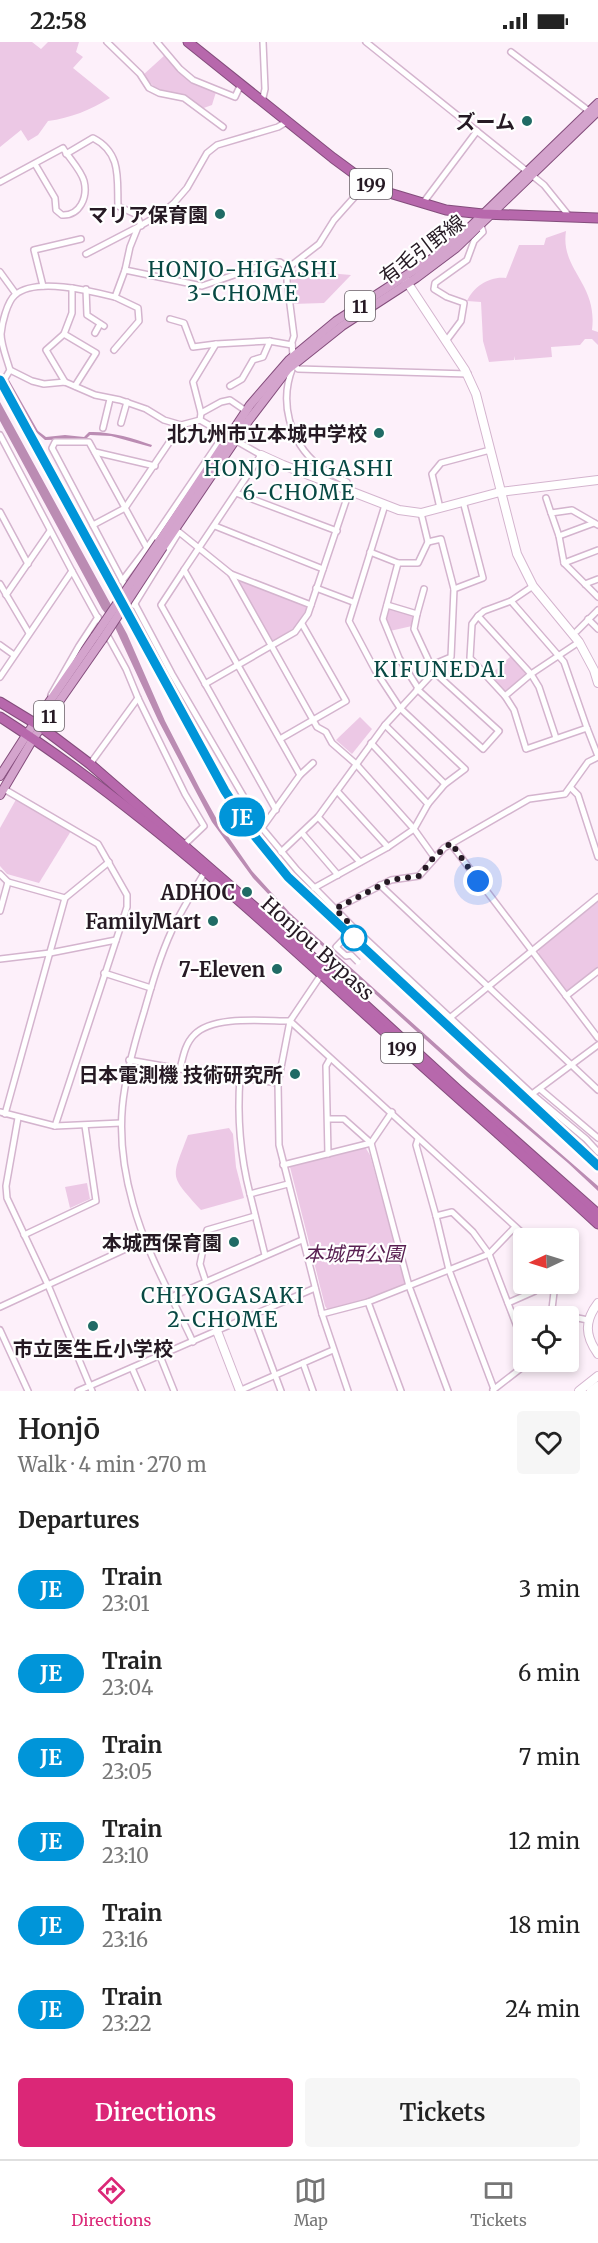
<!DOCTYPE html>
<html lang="en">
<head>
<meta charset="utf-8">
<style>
  :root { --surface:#fff; --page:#f6f6f6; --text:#222; --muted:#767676; --line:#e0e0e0; --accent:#db2777 }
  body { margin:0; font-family:Merriweather,"Noto Sans JP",serif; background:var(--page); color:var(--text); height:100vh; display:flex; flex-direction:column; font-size:22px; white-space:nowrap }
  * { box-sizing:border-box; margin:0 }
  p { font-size:20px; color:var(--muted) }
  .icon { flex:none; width:33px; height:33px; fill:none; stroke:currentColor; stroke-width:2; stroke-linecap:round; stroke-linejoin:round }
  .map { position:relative; height:1349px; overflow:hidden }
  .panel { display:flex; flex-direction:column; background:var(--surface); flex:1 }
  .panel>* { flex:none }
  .badge { padding:0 12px; border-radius:20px; font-size:21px; line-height:39px }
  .needle { width:39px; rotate:266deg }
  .buttons { position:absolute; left:513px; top:1186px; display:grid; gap:12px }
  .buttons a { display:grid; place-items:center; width:66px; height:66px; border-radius:6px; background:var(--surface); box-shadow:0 3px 9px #0003; font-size:30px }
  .you { position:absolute; width:30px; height:30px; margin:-15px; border:4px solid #fff; border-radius:50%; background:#1a73e8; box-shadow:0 0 0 9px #1a73e833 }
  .map>.badge { position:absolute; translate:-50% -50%; box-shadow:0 0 0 3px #fff }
  h2 { padding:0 18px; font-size:22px; line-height:54px }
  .round { display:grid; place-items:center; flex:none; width:63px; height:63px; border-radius:6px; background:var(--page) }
  .headline { display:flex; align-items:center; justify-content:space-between; height:102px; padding:0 18px }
  h1 { font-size:28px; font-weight:600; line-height:45px }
  .action { display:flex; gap:12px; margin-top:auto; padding:12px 18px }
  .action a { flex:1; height:69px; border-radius:6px; background:var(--accent); color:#fff; font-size:24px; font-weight:600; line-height:69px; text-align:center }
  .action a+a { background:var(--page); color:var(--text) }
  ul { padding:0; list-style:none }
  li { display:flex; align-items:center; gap:18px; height:84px; padding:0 18px }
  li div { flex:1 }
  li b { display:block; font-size:22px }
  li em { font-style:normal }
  li .badge { min-width:66px; font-weight:700; text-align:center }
  .status { display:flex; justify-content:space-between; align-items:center; height:42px; padding:0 30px; background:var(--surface); direction:ltr }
  .status svg { height:16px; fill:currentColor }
  .tabs { display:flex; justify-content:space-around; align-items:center; height:84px; border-top:2px solid var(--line); background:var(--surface); font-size:16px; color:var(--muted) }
  .tabs a { display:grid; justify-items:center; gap:3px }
  .tabs .active { color:var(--accent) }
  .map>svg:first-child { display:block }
  .green { fill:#ecc8e5 }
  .water { fill:#bb8cb3 }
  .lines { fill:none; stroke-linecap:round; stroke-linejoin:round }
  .street-casing { stroke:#d4b4ce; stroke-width:8 }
  .secondary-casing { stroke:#d4b4ce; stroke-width:10 }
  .primary-casing { stroke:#844d7c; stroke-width:10 }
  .highway-casing { stroke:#844d7c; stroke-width:11 }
  .street { stroke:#fff; stroke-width:5 }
  .secondary { stroke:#fff; stroke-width:8 }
  .primary { stroke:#d4a4cd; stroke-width:8 }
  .highway { stroke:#b768ac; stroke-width:9 }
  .rail-casing { stroke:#5c505a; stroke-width:4 }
  .rail { stroke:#fff; stroke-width:1.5; stroke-dasharray:4.5; stroke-linecap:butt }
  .street-bridge-casing { stroke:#d4b4ce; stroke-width:8; stroke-linecap:butt }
  .primary-bridge-casing { stroke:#844d7c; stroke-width:10; stroke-linecap:butt }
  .street-bridge { stroke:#fff; stroke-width:5 }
  .primary-bridge { stroke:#d4a4cd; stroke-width:8 }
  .line-casing { stroke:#fff; stroke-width:14 }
  .line { stroke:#0095d9; stroke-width:9 }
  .walk { stroke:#261a24; stroke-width:6; stroke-dasharray:0 10.8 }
  .poi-dot { fill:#206b65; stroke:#fff; stroke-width:2 }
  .stop-dot { fill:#fff; stroke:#0095d9; stroke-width:3 }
  .labels { text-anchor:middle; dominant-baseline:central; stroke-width:4.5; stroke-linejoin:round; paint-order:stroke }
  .shield { fill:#fff; stroke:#675f66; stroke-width:1.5 }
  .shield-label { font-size:18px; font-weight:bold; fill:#261a24 }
  .poi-label { font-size:20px; font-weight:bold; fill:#261a24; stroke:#fff; text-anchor:end }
  .street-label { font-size:20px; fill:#261a24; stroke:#fff }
  .park-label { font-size:20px; font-style:italic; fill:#581f51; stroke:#fff }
  .neighbourhood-label { font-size:21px; letter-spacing:1.5px; fill:#094944; stroke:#fff }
</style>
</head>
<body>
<div class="status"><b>22:58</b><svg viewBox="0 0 49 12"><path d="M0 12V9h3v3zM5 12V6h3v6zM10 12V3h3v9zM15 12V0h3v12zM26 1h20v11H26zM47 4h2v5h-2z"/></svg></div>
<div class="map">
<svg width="598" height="1349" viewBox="0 0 598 1349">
  <rect width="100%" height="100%" fill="#fdf0fa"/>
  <g class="green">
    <path d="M0 0H32L41 7 48 0H79L76 10 83 15 73 26 110 56C90 68 71 76 48 79L38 93 28 99 21 88 0 105Z"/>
    <path d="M165 13C179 31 194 43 216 50L212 63 201 67 187 57 158 49 143 33Z"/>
    <path d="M566 189C560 228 598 241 592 288L598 290V303L592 297H585L580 303 551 305 552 315 515 318 514 314V318L489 320 483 299 481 260 467 259C474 244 490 234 506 236L519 203H544L546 196Z"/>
    <path d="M294 228 351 233 324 261 292 262 291 236Z"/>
    <path d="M242 539 308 564 297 584 272 600 239 541Z"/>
    <path d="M390 565 412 572 414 576 412 584 390 589 386 577Z"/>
    <path d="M511 614 527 632 504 650 489 634Z"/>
    <path d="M360 675 372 687 352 712 336 698Z"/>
    <path d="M18 754 71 789 39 841 7 832 0 824V786Z"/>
    <path d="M598 860V925L567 949 564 948 539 913 538 908Z"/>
    <path d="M229 1086 233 1092 236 1125 244 1156 201 1168C169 1132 171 1138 188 1093Z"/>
    <path d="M365 1105 370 1113 406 1244 368 1257 328 1268 325 1264 290 1125Z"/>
    <path d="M87 1141 90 1157 70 1166 65 1145Z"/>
  </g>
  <g class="water">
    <path d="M9 338 38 389 46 395 65 393 84 395 89 390C109 389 133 396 152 403L151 405 111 394 90 393 86 397 45 398 36 390 7 340Z"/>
    <path d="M0 360 127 592 165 679 200 747 220 783 252 829 290 871 467 1030 598 1144V1149L568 1121 468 1036 288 873 253 836 212 780 158 678 113 581 102 567 0 379Z"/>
  </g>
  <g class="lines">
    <defs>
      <g id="street">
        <path d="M107 0 140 32 149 46 159 51 184 56 223 85"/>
        <path d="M157 0 180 27 193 38 235 55 241 42"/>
        <path d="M366 0 544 143 569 174"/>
        <path d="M511 10 589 69"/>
        <path d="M262 60 265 47 263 0"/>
        <path d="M66 112 93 96C122 111 117 137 118 164L137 173 141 184"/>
        <path d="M0 140 63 106C69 116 81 128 84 139 88 155 80 174 62 173L56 168 55 156 35 122"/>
        <path d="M423 161 477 89"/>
        <path d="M86 212 138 185"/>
        <path d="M125 228 202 244 263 223 280 220 288 226"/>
        <path d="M0 230 16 252"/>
        <path d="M43 244 34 208 81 197"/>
        <path d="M86 247 87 273 104 284"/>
        <path d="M170 277 184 281 193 305 216 302"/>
        <path d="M95 291 100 282"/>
        <path d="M64 292 72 271V246"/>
        <path d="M446 299 461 279 464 261 447 255 434 247 435 241 467 218 474 199 483 190 481 183"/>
        <path d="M114 308 139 279 138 266 115 255"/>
        <path d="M293 315 292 300 294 294 287 239 288 226 319 202 334 178 367 141"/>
        <path d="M294 323 298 327 468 332"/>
        <path d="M10 328 32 339 44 342 65 340 95 353 120 358 146 367 164 378 181 383 200 378 261 413 184 528 300 733 262 786"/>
        <path d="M65 340 46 308 64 292 96 311 75 344"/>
        <path d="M230 344 242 337 253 318 263 315 270 299"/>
        <path d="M0 345 10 328C7 317 1 303 1 292 2 281 7 260 15 253 36 235 91 249 115 255L125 228 130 205 138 185 161 172 174 161 187 146 207 111 217 103 278 85 288 79"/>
        <path d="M201 371 221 360 230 358 246 369"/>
        <path d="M200 378 201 371 193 340 216 302 269 299 292 303"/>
        <path d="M121 381 127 360"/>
        <path d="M103 386 110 357"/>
        <path d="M0 393 72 529 126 627 138 656 185 752 204 784 184 803"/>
        <path d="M95 410 155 424"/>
        <path d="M236 451 337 489"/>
        <path d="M546 456 551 471"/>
        <path d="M440 466 432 432 441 421 490 408"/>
        <path d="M0 470 28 522"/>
        <path d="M421 471 428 500 441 497 454 547"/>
        <path d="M93 483 125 466 181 383"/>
        <path d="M598 483 572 468 551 471 559 494 564 521 598 555"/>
        <path d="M215 484 323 527"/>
        <path d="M559 494 594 481"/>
        <path d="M147 506 217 403 224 398"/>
        <path d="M370 510 398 521 383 577 399 616 418 646"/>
        <path d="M398 521H418L428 500"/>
        <path d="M564 521 598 508"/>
        <path d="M184 528 161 563 276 768"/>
        <path d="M231 532 311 563"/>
        <path d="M122 539 147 506 89 400H55L52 406 172 632 262 786 297 828 354 886 532 1052 586 1097 598 1110"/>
        <path d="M0 542 29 591"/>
        <path d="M585 542 598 537"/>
        <path d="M533 544 511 559 564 620 587 686"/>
        <path d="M316 546 353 560"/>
        <path d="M6 553 50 489"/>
        <path d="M511 559 484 569 478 574 531 632 539 645 556 696"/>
        <path d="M134 563 179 490 231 532 317 685 326 690 332 701 356 722 414 787 434 815"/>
        <path d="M387 563 417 572 414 587 434 630 499 689 483 707 417 647"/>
        <path d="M417 572 424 547"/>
        <path d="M478 574 472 582 470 616 505 654"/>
        <path d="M588 577 598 587"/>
        <path d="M577 589 598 568"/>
        <path d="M579 600 531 632 505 654 514 668 526 707 587 686 598 714"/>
        <path d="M0 603 14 613"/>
        <path d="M432 623 451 615 454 547 483 536 463 459"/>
        <path d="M0 635 72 529"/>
        <path d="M205 642 295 590 308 572 349 450 347 440C337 435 327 430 318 423 289 399 279 359 293 325"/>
        <path d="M51 653 79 604 98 575"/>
        <path d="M385 683 445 742"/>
        <path d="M280 697 346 659 302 582"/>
        <path d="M371 701 428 762"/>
        <path d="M90 722 138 656"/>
        <path d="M300 733 313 721"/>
        <path d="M571 746 578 753 598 815"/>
        <path d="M4 747 98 802 127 853V865L55 1084"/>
        <path d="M337 749 388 805"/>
        <path d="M318 775 360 820"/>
        <path d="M302 791 338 833"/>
        <path d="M451 802 598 996"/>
        <path d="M281 810 318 775 385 683 434 630"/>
        <path d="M0 832 8 840 65 856"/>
        <path d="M380 843 598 1048"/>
        <path d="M314 846 388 805 414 787 428 762 445 742 465 727 400 666 375 628 349 579 385 463"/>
        <path d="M335 867 391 838 419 834 444 806 529 757 565 752 588 720 598 715"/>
        <path d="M0 869 8 840"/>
        <path d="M0 917 50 911 116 898"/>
        <path d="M323 930 290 979 278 1041 279 1103 322 1272 348 1349"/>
        <path d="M104 931 151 946"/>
        <path d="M566 954 598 929"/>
        <path d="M451 975 598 855"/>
        <path d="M129 1018 180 1027 278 1041"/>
        <path d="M180 1027C183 1015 185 1002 194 993 213 973 264 979 290 979L529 1197"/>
        <path d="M240 1035C237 1076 240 1113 250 1152"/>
        <path d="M540 1047 598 1096"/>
        <path d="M532 1052 598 1003"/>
        <path d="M0 1070 55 1084 121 1081"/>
        <path d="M5 1072 65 856 109 820"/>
        <path d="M18 1076 6 1144 7 1156 48 1243 92 1349"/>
        <path d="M328 1077H344L371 1101 409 1244 448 1349"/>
        <path d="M418 1097 416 1103 436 1174"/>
        <path d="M328 1112 326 1024 330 1017"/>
        <path d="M283 1123 371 1101 392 1070"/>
        <path d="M24 1193 96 1159 85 1084"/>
        <path d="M265 1213 250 1152 288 1142"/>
        <path d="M206 1240 200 1222 207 1188 255 1174"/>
        <path d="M171 1255 302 1198"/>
        <path d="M368 1260 401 1349"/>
        <path d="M508 1261 535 1249 533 1242"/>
        <path d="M0 1265 145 1198"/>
        <path d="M552 1271 588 1278"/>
        <path d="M322 1272 368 1260 489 1212 515 1185"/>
        <path d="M253 1274 281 1349"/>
        <path d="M551 1275 555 1242"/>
        <path d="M0 1288 28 1349"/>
        <path d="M193 1300C172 1255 146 1210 133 1162 112 1088 122 1041 144 970 152 942 160 914 172 888 182 867 194 848 206 828"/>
        <path d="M160 1314 174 1349"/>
        <path d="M303 1321 313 1349"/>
        <path d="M132 1326 142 1349"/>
        <path d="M494 1347 449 1228 436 1174 452 1170 473 1190 489 1212 524 1303"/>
        <path d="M493 1348 529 1320"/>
        <path d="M78 1349 315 1246"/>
        <path d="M239 1349 333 1308"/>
      </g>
      <g id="secondary">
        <path d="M405 237 465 328 476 352 517 512 533 544 579 600 594 628 598 641"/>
        <path d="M261 413 283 423 399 468 421 471 500 450 598 438"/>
        <path d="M598 1261C584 1279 585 1294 598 1312"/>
        <path d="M217 1289 240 1349"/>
        <path d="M579 1349 598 1334"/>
        <path d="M591 1349 598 1344"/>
      </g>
      <g id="primary">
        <path d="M159 500 250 363 289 318 336 279 436 214 469 186 598 61"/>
        <path d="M163 505 249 378 288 327 342 284 416 236 456 206 598 69"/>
        <path d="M0 734 27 692 95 594"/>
        <path d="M0 753 33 697 102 598"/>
      </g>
      <g id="highway">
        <path d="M188 0 333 116 367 141 386 150 446 168 483 172 598 176"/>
        <path d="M0 660 41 685 90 722 326 927 457 1047 598 1172"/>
        <path d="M0 675C136 762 257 873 376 982 449 1049 525 1114 598 1182"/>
      </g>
    </defs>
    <use href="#street" class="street-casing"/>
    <use href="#secondary" class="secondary-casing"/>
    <use href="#primary" class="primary-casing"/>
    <use href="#highway" class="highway-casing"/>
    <use href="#street" class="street"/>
    <use href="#secondary" class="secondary"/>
    <use href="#primary" class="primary"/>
    <use href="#highway" class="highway"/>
    <defs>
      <path id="rail" d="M0 337 225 749 253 792 288 835 598 1124"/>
    </defs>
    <use href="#rail" class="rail-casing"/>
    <use href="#rail" class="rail"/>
    <defs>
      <path id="street-bridge" d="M354 886 336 905 346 914 351 913 358 920"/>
      <g id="primary-bridge">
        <path d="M95 594 159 500"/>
        <path d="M102 598 163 505"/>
      </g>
    </defs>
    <use href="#street-bridge" class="street-bridge-casing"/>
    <use href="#primary-bridge" class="primary-bridge-casing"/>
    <use href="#street-bridge" class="street-bridge"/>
    <use href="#primary-bridge" class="primary-bridge"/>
  </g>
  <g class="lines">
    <defs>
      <path id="line" d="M0 338 225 749 253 792 288 835 598 1124"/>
    </defs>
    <use href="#line" class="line-casing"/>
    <use href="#line" class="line"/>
    <path class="walk" d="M354 896H345L354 886 335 867 391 838 419 834 434 815 451 801 478 839"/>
  </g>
  <g class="poi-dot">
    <circle cx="527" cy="79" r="6"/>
    <circle cx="220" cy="172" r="6"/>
    <circle cx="379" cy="391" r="6"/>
    <circle cx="247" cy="850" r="6"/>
    <circle cx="213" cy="879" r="6"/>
    <circle cx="277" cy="927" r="6"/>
    <circle cx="295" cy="1032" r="6"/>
    <circle cx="234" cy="1200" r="6"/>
    <circle cx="93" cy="1284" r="6"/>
  </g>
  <circle class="stop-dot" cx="354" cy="896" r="12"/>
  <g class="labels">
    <g class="shield">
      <rect x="350" y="127" width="42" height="30" rx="4.5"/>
      <rect x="345" y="249" width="30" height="30" rx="4.5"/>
      <rect x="34" y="659" width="30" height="30" rx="4.5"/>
      <rect x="381" y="991" width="42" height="30" rx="4.5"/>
    </g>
    <g class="shield-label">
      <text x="371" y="142">199</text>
      <text x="360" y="264">11</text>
      <text x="49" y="674">11</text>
      <text x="402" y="1006">199</text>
    </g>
    <g class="poi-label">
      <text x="515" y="79">ズーム</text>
      <text x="208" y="172">マリア保育園</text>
      <text x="367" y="391">北九州市立本城中学校</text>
      <text x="235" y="850">ADHOC</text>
      <text x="201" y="879">FamilyMart</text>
      <text x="265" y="927">7-Eleven</text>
      <text x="283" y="1032">日本電測機 技術研究所</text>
      <text x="222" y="1200">本城西保育園</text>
      <text x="93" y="1306" text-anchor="middle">市立医生丘小学校</text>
    </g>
    <g class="street-label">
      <text transform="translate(422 207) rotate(-37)">有毛引野線</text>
      <text transform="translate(318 906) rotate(42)">Honjou Bypass</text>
    </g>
    <g class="park-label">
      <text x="354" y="1211">本城西公園</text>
    </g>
    <g class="neighbourhood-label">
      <text x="243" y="227">HONJO-HIGASHI<tspan x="243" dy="24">3-CHOME</tspan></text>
      <text x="299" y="426">HONJO-HIGASHI<tspan x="299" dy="24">6-CHOME</tspan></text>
      <text x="440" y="627">KIFUNEDAI</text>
      <text x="223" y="1253">CHIYOGASAKI<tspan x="223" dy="24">2-CHOME</tspan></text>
    </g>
  </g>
</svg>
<div class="buttons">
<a><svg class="needle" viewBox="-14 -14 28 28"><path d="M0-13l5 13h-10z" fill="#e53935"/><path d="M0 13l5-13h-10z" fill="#767676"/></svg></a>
<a><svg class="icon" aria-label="locate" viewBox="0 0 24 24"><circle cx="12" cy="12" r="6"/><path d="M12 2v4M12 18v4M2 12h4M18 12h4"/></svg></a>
</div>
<div class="you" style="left:478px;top:839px"></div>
<b class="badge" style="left:242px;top:775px;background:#0095d9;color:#fff">JE</b>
</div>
<section class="panel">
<div class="headline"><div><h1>Honjō</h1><p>Walk · 4 min · 270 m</p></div><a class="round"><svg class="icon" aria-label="heart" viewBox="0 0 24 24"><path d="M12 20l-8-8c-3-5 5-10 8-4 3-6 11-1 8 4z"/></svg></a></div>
<h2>Departures</h2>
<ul>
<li><span class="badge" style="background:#0095d9;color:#fff">JE</span><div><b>Train</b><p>23:01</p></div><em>3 min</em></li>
<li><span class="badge" style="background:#0095d9;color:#fff">JE</span><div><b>Train</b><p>23:04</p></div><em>6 min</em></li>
<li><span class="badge" style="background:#0095d9;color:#fff">JE</span><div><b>Train</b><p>23:05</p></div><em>7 min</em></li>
<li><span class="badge" style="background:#0095d9;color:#fff">JE</span><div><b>Train</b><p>23:10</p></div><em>12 min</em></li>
<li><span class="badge" style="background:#0095d9;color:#fff">JE</span><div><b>Train</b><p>23:16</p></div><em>18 min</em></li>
<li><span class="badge" style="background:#0095d9;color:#fff">JE</span><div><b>Train</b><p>23:22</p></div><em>24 min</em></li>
</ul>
<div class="action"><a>Directions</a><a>Tickets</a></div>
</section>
<nav class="tabs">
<a class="active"><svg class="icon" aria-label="directions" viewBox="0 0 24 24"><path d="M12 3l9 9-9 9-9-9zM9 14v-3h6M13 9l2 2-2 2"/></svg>Directions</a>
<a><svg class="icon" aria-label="map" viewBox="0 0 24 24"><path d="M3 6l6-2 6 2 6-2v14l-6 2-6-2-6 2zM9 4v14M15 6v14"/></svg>Map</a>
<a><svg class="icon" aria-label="tickets" viewBox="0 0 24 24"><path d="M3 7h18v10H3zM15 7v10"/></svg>Tickets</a>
</nav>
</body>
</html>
